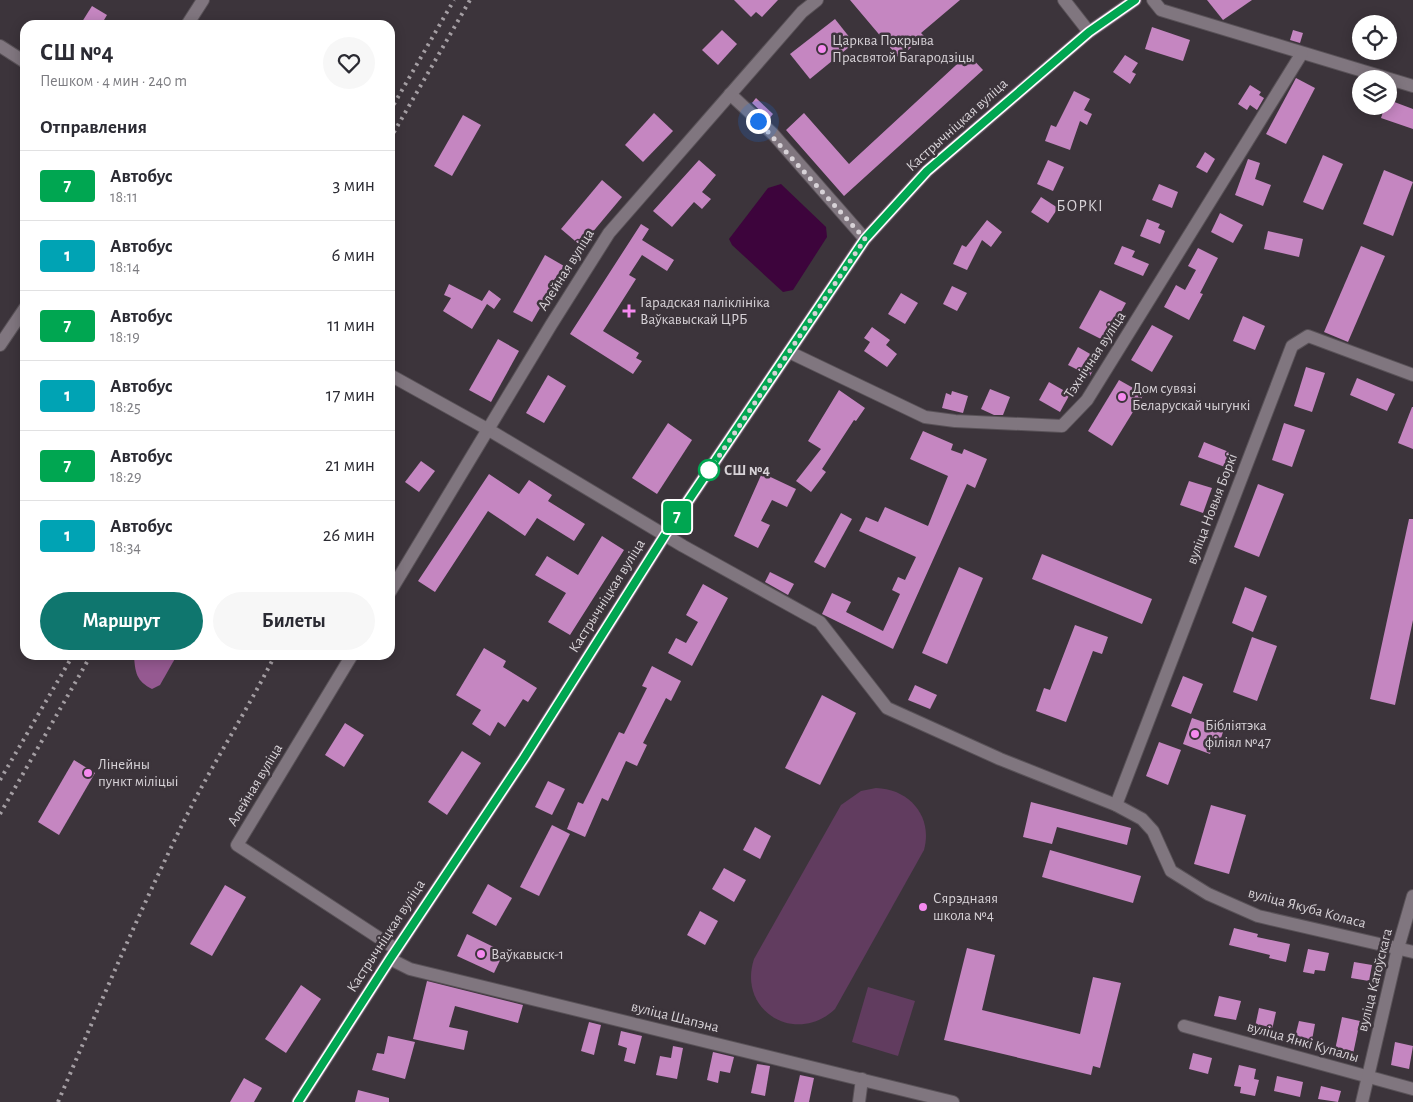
<!DOCTYPE html>
<html lang="ru">
<head>
<meta charset="utf-8">
<style>
  :root { --surface:#fff; --page:#f7f7f7; --text:#2b2b33; --muted:#7c7c81; --line:#e1e1e2; --accent:#0f766e }
  body { margin:0; font-family:"Alegreya Sans",sans-serif; background:var(--page); color:var(--text); height:100vh; display:flex; flex-direction:column; font-size:19px; white-space:nowrap }
  * { box-sizing:border-box; margin:0 }
  p { font-size:16px; color:var(--muted) }
  .icon { flex:none; width:28px; height:28px; fill:none; stroke:currentColor; stroke-width:2; stroke-linecap:round; stroke-linejoin:round }
  .map { position:relative; flex:1; overflow:hidden }
  .details { position:absolute; left:20px; top:20px; width:375px; height:640px; display:flex; flex-direction:column; background:var(--surface); border-radius:15px; box-shadow:0 2px 12px #0003 }
  .details>* { flex:none }
  .badge { padding:0 10px; border-radius:4px; font-size:18px; line-height:32px }
  .buttons { position:absolute; left:1352px; top:15px; display:grid; gap:10px }
  .buttons a { display:grid; place-items:center; width:45px; height:45px; border-radius:50%; background:var(--surface); box-shadow:0 2px 12px #0003; font-size:25px }
  .you { position:absolute; width:25px; height:25px; margin:-12px; border:4px solid #fff; border-radius:50%; background:#1a73e8; box-shadow:0 0 0 8px #1a73e833 }
  .map>.badge { position:absolute; translate:-50% -50%; box-shadow:0 0 0 2px #fff }
  h2 { padding:0 20px; font-size:19px; line-height:45px }
  .round { display:grid; place-items:center; flex:none; width:52px; height:52px; border-radius:26px; background:var(--page) }
  .headline { display:flex; align-items:center; justify-content:space-between; height:85px; padding:0 20px }
  h1 { font-size:24px; font-weight:600; line-height:38px }
  .primary-button { display:flex; gap:10px; margin-top:auto; padding:10px 20px }
  .primary-button a { flex:1; height:58px; border-radius:30px; background:var(--accent); color:#fff; font-size:20px; font-weight:600; line-height:58px; text-align:center }
  .primary-button a+a { background:var(--page); color:var(--text) }
  ul { padding:0; list-style:none }
  li { display:flex; align-items:center; gap:15px; height:70px; padding:0 20px; border-top:1px solid var(--line) }
  li div { flex:1 }
  li b { display:block; font-size:19px }
  li em { font-style:normal }
  li .badge { min-width:55px; font-weight:700; text-align:center }
  .map>svg:first-child { display:block }
  .green { fill:#613c5f }
  .forest { fill:#955991 }
  .water { fill:#3d043c }
  .building { fill:#c586c1 }
  .lines { fill:none; stroke-linecap:round; stroke-linejoin:round }
  .street-casing { stroke:#595258; stroke-width:14 }
  .primary-casing { stroke:#595258; stroke-width:14 }
  .street { stroke:#80767f; stroke-width:12 }
  .primary { stroke:#ac86a8; stroke-width:12 }
  .rail { stroke:#a49ea3; stroke-width:4; stroke-dasharray:2.5 5; stroke-linecap:butt }
  .line-casing { stroke:#fff; stroke-width:11 }
  .line { stroke:#00a651; stroke-width:8 }
  .walk { stroke:#d7d2d7; stroke-width:5; stroke-dasharray:0 9 }
  .poi-dot { fill:#f589ef; stroke:#3c343b; stroke-width:2 }
  .stop-dot { fill:#fff; stroke:#00a651; stroke-width:2.5 }
  .labels { text-anchor:middle; dominant-baseline:central; stroke-width:5; stroke-linejoin:round; paint-order:stroke }
  .poi-label { font-size:15px; fill:#d7d2d7; stroke:#3c343b; text-anchor:start }
  .street-label { font-size:15px; fill:#d7d2d7; stroke:#3c343b }
  .stop-label { font-size:15px; font-weight:bold; fill:#d7d2d7; stroke:#3c343b; text-anchor:start }
  .neighbourhood-label { font-size:16px; letter-spacing:1px; fill:#d7d2d7; stroke:#3c343b }
</style>
</head>
<body>
<div class="map">
<svg width="1413" height="1102" viewBox="0 0 1413 1102">
  <rect width="100%" height="100%" fill="#3c343b"/>
  <g class="green">
    <path d="M876 788C910 789 933 817 924 850L835 1009C796 1046 737 1011 754 959L841 805 861 791Z"/>
    <path d="M868 987 915 1001 898 1056 852 1042Z"/>
  </g>
  <path class="forest" d="M134 655H177L160 685 152 689C136 681 135 672 134 655Z"/>
  <path class="water" d="M781 184 826 227 827 237 793 290 783 292 732 245 729 239 768 188Z"/>
  <g class="building">
    <path d="M734 0H778L762 17 756 12 751 17Z"/>
    <path d="M850 0H960L921 33 924 36 899 58Z"/>
    <path d="M1207 0H1252L1223 20Z"/>
    <path d="M92 6 107 15 101 25H80Z"/>
    <path d="M835 19 854 43 810 79 790 54Z"/>
    <path d="M1152 27 1190 40 1183 61 1145 49Z"/>
    <path d="M722 30 737 44 718 65 702 50Z"/>
    <path d="M1293 30 1303 33 1300 43 1290 40Z"/>
    <path d="M968 54 983 70 844 196 786 130 804 113 849 164Z"/>
    <path d="M1125 55 1138 63 1132 72 1136 74 1130 84 1113 72Z"/>
    <path d="M1296 78 1315 88 1286 144 1266 134Z"/>
    <path d="M1250 85 1261 92 1259 95 1264 98 1257 110 1250 105 1247 110 1238 104Z"/>
    <path d="M1074 91 1090 99 1084 110 1092 114 1087 125 1080 121 1070 150 1045 141 1051 125 1056 127Z"/>
    <path d="M756 98 773 114 769 119 752 103Z"/>
    <path d="M1389 100 1413 109V129L1381 118 1385 106H1389Z"/>
    <path d="M654 113 673 131 643 162 625 145Z"/>
    <path d="M463 115 481 125 452 176 434 166Z"/>
    <path d="M1205 152 1215 159 1207 173 1196 167Z"/>
    <path d="M1323 155 1343 164 1323 210 1303 202Z"/>
    <path d="M1248 159 1260 163 1255 179 1271 185 1263 206 1235 195Z"/>
    <path d="M699 160 716 175 702 192 711 199 702 209 694 202 672 227 653 211Z"/>
    <path d="M1048 160 1064 167 1053 191 1037 184Z"/>
    <path d="M1384 170 1413 182 1393 236 1363 224Z"/>
    <path d="M602 180 622 197 581 246 561 229Z"/>
    <path d="M1159 184 1178 192 1172 208 1152 200Z"/>
    <path d="M1041 197 1058 208 1048 223 1031 212Z"/>
    <path d="M1220 213 1243 225 1233 243 1211 232Z"/>
    <path d="M1147 219 1160 224 1158 228 1165 231 1160 244 1140 236Z"/>
    <path d="M987 220 1002 232 991 247 982 240 967 270 953 264 962 245 966 247Z"/>
    <path d="M641 224 649 229 642 240 674 260 667 271 642 255 629 275 636 279 603 331 639 353 636 358 642 361 633 374 570 334Z"/>
    <path d="M1268 231 1303 239 1299 257 1264 249Z"/>
    <path d="M1122 246 1135 251 1132 257 1149 264 1143 276 1114 264Z"/>
    <path d="M1361 246 1385 256 1348 342 1324 332Z"/>
    <path d="M1198 248 1218 258 1200 293 1203 294 1189 320 1164 307 1176 285 1185 290 1196 270 1188 266Z"/>
    <path d="M545 255 564 266 532 322 513 312Z"/>
    <path d="M449 284 482 301 489 290 501 299 494 309 487 304 472 329 443 311 451 298 444 295Z"/>
    <path d="M952 286 967 293 957 311 943 304Z"/>
    <path d="M1100 290 1126 303 1105 341 1079 328Z"/>
    <path d="M901 293 918 303 905 324 888 314Z"/>
    <path d="M1243 316 1265 326 1255 350 1233 341Z"/>
    <path d="M1152 325 1173 336 1152 372 1131 360Z"/>
    <path d="M872 327 890 340 886 345 897 354 887 367 864 351 870 342 864 338Z"/>
    <path d="M498 339 519 351 491 402 469 390Z"/>
    <path d="M1078 347 1099 359 1090 376 1068 365Z"/>
    <path d="M1306 367 1325 373 1312 412 1294 406Z"/>
    <path d="M548 375 566 386 544 423 526 413Z"/>
    <path d="M1357 378 1395 394 1387 411 1350 395Z"/>
    <path d="M1119 380 1144 394 1112 446 1088 431Z"/>
    <path d="M1049 382 1070 394 1060 412 1039 400Z"/>
    <path d="M990 389 1010 397 1003 415H994L981 409Z"/>
    <path d="M839 390 865 408 856 421 854 420 822 469 826 472 811 492 796 481 821 449 808 441Z"/>
    <path d="M952 391 968 396 963 413 942 408 946 393 951 395Z"/>
    <path d="M1412 407H1413V449L1398 443Z"/>
    <path d="M668 423 692 440 657 494 632 478Z"/>
    <path d="M1284 423 1305 430 1292 467 1272 460Z"/>
    <path d="M923 431 953 444 951 450 962 454 964 449 987 459 975 488 967 484 893 649 822 614 832 593 851 602 846 612 883 631 900 594 892 590 898 577 905 580 916 557 859 531 866 517 878 522 885 507 928 526 948 476 910 459Z"/>
    <path d="M1204 442 1239 456 1233 470 1198 457Z"/>
    <path d="M421 461 435 471 419 492 405 482Z"/>
    <path d="M762 473 796 489 787 507 772 500 761 521 770 525 758 548 734 536Z"/>
    <path d="M489 474 519 494 529 480 552 495 548 501 585 524 574 541 537 518 525 536 488 511 435 592 418 581Z"/>
    <path d="M1189 481 1212 488 1203 513 1180 505Z"/>
    <path d="M1258 484 1284 494 1259 557 1234 547Z"/>
    <path d="M841 513 852 519 825 568 814 562Z"/>
    <path d="M1409 519H1413V620L1395 705 1370 699Z"/>
    <path d="M602 536 624 550 570 635 548 622 566 593 535 575 547 556 578 575Z"/>
    <path d="M1042 554 1152 599 1142 624 1032 579Z"/>
    <path d="M959 567 983 578 947 664 922 653Z"/>
    <path d="M770 572 794 584 788 595 765 582Z"/>
    <path d="M703 584 728 598 692 666 668 653 676 638 686 643 698 622 686 615Z"/>
    <path d="M1245 587 1267 596 1253 632 1232 623Z"/>
    <path d="M1075 625 1108 637 1102 654 1093 651 1066 722 1036 711 1044 688 1050 690Z"/>
    <path d="M1252 637 1277 646 1257 701 1233 692Z"/>
    <path d="M484 648 506 661 503 667 537 688 528 702 523 699 505 727 498 722 490 736 472 724 481 710 456 695Z"/>
    <path d="M652 666 681 681 671 701 666 698 643 743 647 745 637 766 626 761 608 801 602 798 585 837 567 829 578 802 583 804 619 732 624 734 647 688 642 686Z"/>
    <path d="M1183 676 1203 684 1191 714 1171 706Z"/>
    <path d="M915 685 937 695 930 709 908 700Z"/>
    <path d="M822 695 856 713 820 785 785 768Z"/>
    <path d="M1192 718 1224 729 1220 741 1215 739 1210 754 1183 744Z"/>
    <path d="M345 723 364 735 344 767 325 755Z"/>
    <path d="M1159 742 1181 750 1168 785 1146 776Z"/>
    <path d="M462 751 481 763 447 815 428 802Z"/>
    <path d="M74 760 95 773 59 835 38 822Z"/>
    <path d="M548 781 565 789 552 815 535 807Z"/>
    <path d="M1031 802 1131 828 1127 845 1057 827 1052 844 1023 837Z"/>
    <path d="M1211 805 1246 815 1229 874 1194 864Z"/>
    <path d="M552 825 570 834 539 896 520 887Z"/>
    <path d="M755 827 771 836 760 859 743 850Z"/>
    <path d="M1050 850 1141 876 1133 903 1042 877Z"/>
    <path d="M724 868 746 880 734 902 712 889Z"/>
    <path d="M488 884 512 898 496 926 472 913Z"/>
    <path d="M225 885 246 897 212 956 190 944Z"/>
    <path d="M700 911 718 921 705 945 687 935Z"/>
    <path d="M1234 928 1258 934 1257 937 1290 944 1286 962 1269 958 1270 955 1229 945Z"/>
    <path d="M467 934 504 952 494 973 457 956Z"/>
    <path d="M967 948 995 955 982 1010 1080 1034 1093 977 1121 983 1100 1068 1093 1066 1091 1075 944 1040Z"/>
    <path d="M1308 949 1329 953 1325 971 1315 970 1314 974 1303 972Z"/>
    <path d="M1354 962 1372 965 1369 981 1351 978Z"/>
    <path d="M427 981 523 1005 518 1023 455 1006 449 1027 468 1031 464 1050 413 1039Z"/>
    <path d="M301 985 321 999 286 1053 265 1039Z"/>
    <path d="M1219 996 1241 1001 1236 1020 1214 1016Z"/>
    <path d="M1259 1008 1276 1012 1272 1030 1255 1027Z"/>
    <path d="M1342 1017 1360 1021 1353 1054 1335 1050Z"/>
    <path d="M1299 1021 1315 1024 1312 1040 1295 1037Z"/>
    <path d="M589 1022 601 1025 594 1055 581 1051Z"/>
    <path d="M621 1031 642 1036 635 1064 624 1061 627 1048 618 1045Z"/>
    <path d="M388 1036 415 1042 405 1079 372 1070 377 1053 384 1054Z"/>
    <path d="M1395 1042 1413 1046 1409 1069 1391 1065Z"/>
    <path d="M673 1046 683 1048 677 1079 656 1075 660 1056 671 1058Z"/>
    <path d="M713 1052 734 1057 730 1073 720 1071 718 1083 707 1080Z"/>
    <path d="M1193 1053 1212 1058 1208 1074 1189 1069Z"/>
    <path d="M757 1064 770 1066 765 1096 751 1093Z"/>
    <path d="M1239 1065 1256 1069 1254 1079 1259 1080 1255 1096 1240 1093 1241 1087 1234 1086Z"/>
    <path d="M800 1075 814 1078 809 1102H794Z"/>
    <path d="M1277 1076 1303 1082 1300 1097 1274 1091Z"/>
    <path d="M244 1078 262 1088 254 1102H230Z"/>
    <path d="M1321 1086 1341 1091 1338 1102 1318 1099Z"/>
    <path d="M358 1090 389 1098V1102H355Z"/>
  </g>
  <g class="lines">
    <defs>
      <g id="street">
        <path d="M1064 0 1089 32"/>
        <path d="M1153 0 1161 10 1413 86"/>
        <path d="M187 25 203 0"/>
        <path d="M0 46 25 62"/>
        <path d="M730 94 773 134 865 239"/>
        <path d="M0 345 25 308"/>
        <path d="M789 352 925 417 955 421 1062 426 1087 400 1302 53"/>
        <path d="M390 375 489 430 683 546 820 622 887 708 1000 759 1116 805 1142 819 1153 831 1171 871 1208 894 1258 916 1413 952"/>
        <path d="M390 592 551 325 609 233 802 12 817 0"/>
        <path d="M352 655 237 845 396 949"/>
        <path d="M1116 805 1292 346 1308 336 1413 375"/>
        <path d="M390 959 410 969 953 1102"/>
        <path d="M1184 1026 1413 1089"/>
        <path d="M859 1102 862 1079"/>
        <path d="M1362 1102 1398 948 1413 896"/>
      </g>
      <path id="primary" d="M298 1102 390 959 524 758 665 535 865 239 927 171 1089 32 1135 0"/>
    </defs>
    <use href="#street" class="street-casing"/>
    <use href="#primary" class="primary-casing"/>
    <use href="#street" class="street"/>
    <use href="#primary" class="primary"/>
    <g class="rail">
      <path d="M390 111 454 0"/>
      <path d="M390 139 470 0"/>
      <path d="M0 780 73 655"/>
      <path d="M0 814 91 655"/>
      <path d="M58 1102C100 1004 141 907 189 811 216 758 248 709 275 655"/>
    </g>
  </g>
  <g class="lines">
    <defs>
      <path id="line" d="M298 1102 390 959 524 758 665 535 865 239 927 171 1089 32 1135 0"/>
    </defs>
    <use href="#line" class="line-casing"/>
    <use href="#line" class="line"/>
    <path class="walk" d="M709 470 707 474 865 239 758 121"/>
  </g>
  <g class="poi-dot">
    <circle cx="822" cy="49" r="5"/>
    <path d="M626.5 303.5h5v5h5v5h-5v5h-5v-5h-5v-5h5z"/>
    <circle cx="1122" cy="397" r="5"/>
    <circle cx="1195" cy="734" r="5"/>
    <circle cx="88" cy="773" r="5"/>
    <circle cx="923" cy="907" r="5"/>
    <circle cx="481" cy="954" r="5"/>
  </g>
  <circle class="stop-dot" cx="709" cy="470" r="10"/>
  <g class="labels">
    <g class="poi-label">
      <text x="832" y="40">Царква Покрыва<tspan x="832" dy="17">Прасвятой Багародзіцы</tspan></text>
      <text x="640" y="302">Гарадская паліклініка<tspan x="640" dy="17">Ваўкавыскай ЦРБ</tspan></text>
      <text x="1132" y="388">Дом сувязі<tspan x="1132" dy="17">Беларускай чыгункі</tspan></text>
      <text x="1205" y="725">Бібліятэка<tspan x="1205" dy="17">філіял №47</tspan></text>
      <text x="98" y="764">Лінейны<tspan x="98" dy="17">пункт міліцыі</tspan></text>
      <text x="933" y="898">Сярэднаяя<tspan x="933" dy="17">школа №4</tspan></text>
      <text x="491" y="954">Ваўкавыск-1</text>
    </g>
    <g class="street-label">
      <text transform="translate(957 125) rotate(-42)">Кастрычніцкая вуліца</text>
      <text transform="translate(566 270) rotate(-58)">Алейная вуліца</text>
      <text transform="translate(1095 355) rotate(-57)">Тэхнічная вуліца</text>
      <text transform="translate(1212 509) rotate(-69)">вуліца Новыя Боркі</text>
      <text transform="translate(607 596) rotate(-58)">Кастрычніцкая вуліца</text>
      <text transform="translate(255 785) rotate(-59)">Алейная вуліца</text>
      <text transform="translate(1307 908) rotate(15)">вуліца Якуба Коласа</text>
      <text transform="translate(386 936) rotate(-57)">Кастрычніцкая вуліца</text>
      <text transform="translate(1375 980) rotate(-76)">вуліца Катоўскага</text>
      <text transform="translate(675 1017) rotate(14)">вуліца Шапэна</text>
      <text transform="translate(1303 1042) rotate(16)">вуліца Янкі Купалы</text>
    </g>
    <g class="stop-label">
      <text x="724" y="470">СШ №4</text>
    </g>
    <g class="neighbourhood-label">
      <text x="1080" y="206">БОРКІ</text>
    </g>
  </g>
</svg>
<div class="buttons">
<a><svg class="icon" aria-label="locate" viewBox="0 0 24 24"><circle cx="12" cy="12" r="6"/><path d="M12 2v4M12 18v4M2 12h4M18 12h4"/></svg></a>
<a><svg class="icon" aria-label="layers" viewBox="0 0 24 24"><path d="M12 4l9 5-9 5-9-5zM3 14l9 5 9-5"/></svg></a>
</div>
<div class="you" style="left:758px;top:121px"></div>
<b class="badge" style="left:677px;top:517px;background:#00a651;color:#fff">7</b>
<section class="details">
<div class="headline"><div><h1>СШ №4</h1><p>Пешком · 4 мин · 240 m</p></div><a class="round"><svg class="icon" aria-label="heart" viewBox="0 0 24 24"><path d="M12 20l-8-8c-3-5 5-10 8-4 3-6 11-1 8 4z"/></svg></a></div>
<h2>Отправления</h2>
<ul>
<li><span class="badge" style="background:#00a651;color:#fff">7</span><div><b>Автобус</b><p>18:11</p></div><em>3 мин</em></li>
<li><span class="badge" style="background:#00a3b4;color:#fff">1</span><div><b>Автобус</b><p>18:14</p></div><em>6 мин</em></li>
<li><span class="badge" style="background:#00a651;color:#fff">7</span><div><b>Автобус</b><p>18:19</p></div><em>11 мин</em></li>
<li><span class="badge" style="background:#00a3b4;color:#fff">1</span><div><b>Автобус</b><p>18:25</p></div><em>17 мин</em></li>
<li><span class="badge" style="background:#00a651;color:#fff">7</span><div><b>Автобус</b><p>18:29</p></div><em>21 мин</em></li>
<li><span class="badge" style="background:#00a3b4;color:#fff">1</span><div><b>Автобус</b><p>18:34</p></div><em>26 мин</em></li>
</ul>
<div class="primary-button"><a>Маршрут</a><a>Билеты</a></div>
</section>
</div>
</body>
</html>
